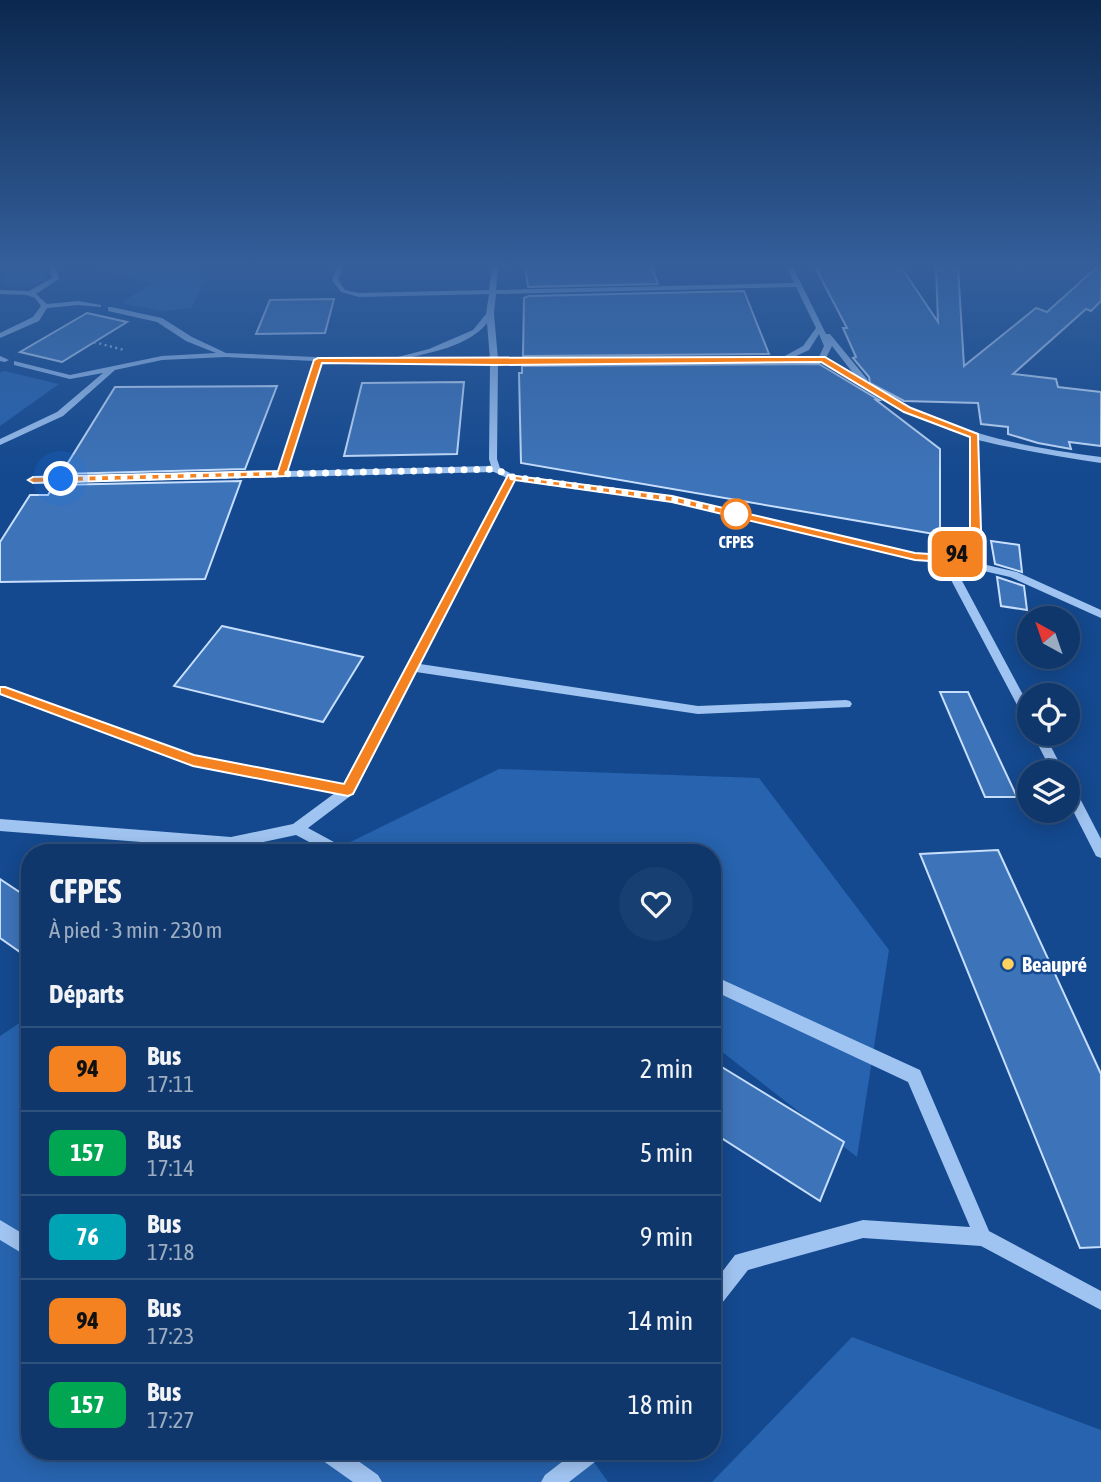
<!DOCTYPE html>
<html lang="fr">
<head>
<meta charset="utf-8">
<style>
  :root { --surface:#0f376b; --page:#183f71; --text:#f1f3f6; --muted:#9bacc1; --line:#2f517e }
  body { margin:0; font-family:"Asap Condensed",sans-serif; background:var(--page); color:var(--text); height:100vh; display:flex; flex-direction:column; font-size:26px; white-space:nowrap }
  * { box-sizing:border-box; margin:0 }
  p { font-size:23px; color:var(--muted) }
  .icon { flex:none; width:38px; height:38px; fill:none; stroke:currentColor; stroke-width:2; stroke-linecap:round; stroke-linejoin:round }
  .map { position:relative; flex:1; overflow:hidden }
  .side { position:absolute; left:21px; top:844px; width:700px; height:616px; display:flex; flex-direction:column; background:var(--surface); border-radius:28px; box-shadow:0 4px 18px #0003,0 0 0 2px var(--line) }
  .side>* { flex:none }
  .badge { padding:0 14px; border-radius:10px; font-size:24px; line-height:46px }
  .needle { width:46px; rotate:320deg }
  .tools { position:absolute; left:1017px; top:606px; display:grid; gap:14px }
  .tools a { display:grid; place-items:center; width:63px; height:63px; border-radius:50%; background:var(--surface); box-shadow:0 4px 18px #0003,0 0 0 2px var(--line); font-size:35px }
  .you { position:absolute; width:35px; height:35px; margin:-18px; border:5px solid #fff; border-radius:50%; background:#1a73e8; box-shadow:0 0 0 10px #1a73e833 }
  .map>.badge { position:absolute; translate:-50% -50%; box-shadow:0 0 0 4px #fff }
  h2 { padding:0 28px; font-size:26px; line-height:63px }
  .round { display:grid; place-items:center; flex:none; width:74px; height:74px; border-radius:37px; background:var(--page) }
  .overview { display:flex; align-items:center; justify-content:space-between; height:119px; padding:0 28px }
  h1 { font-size:33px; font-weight:700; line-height:52px }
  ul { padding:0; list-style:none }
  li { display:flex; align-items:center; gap:21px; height:84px; padding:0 28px; border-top:2px solid var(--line) }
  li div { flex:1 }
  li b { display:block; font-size:26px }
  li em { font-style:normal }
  li .badge { min-width:77px; font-weight:700; text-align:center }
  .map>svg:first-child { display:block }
  .green { fill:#2763ae }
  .building { fill:#3d73b8; stroke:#c7defc; stroke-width:2 }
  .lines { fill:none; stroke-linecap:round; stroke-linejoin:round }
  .path { stroke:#a0c4f1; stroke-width:2.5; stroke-dasharray:2 3.5; stroke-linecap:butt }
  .minor { fill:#a0c4f1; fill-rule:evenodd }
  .line { fill:#f58220; stroke:#fff; stroke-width:2 }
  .walk { stroke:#fff; stroke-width:7; stroke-dasharray:0 12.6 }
  .stop-dot { fill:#fff; stroke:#f58220; stroke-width:3.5 }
  .poi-dot { fill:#ffd260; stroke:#14498f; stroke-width:2.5 }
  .labels { text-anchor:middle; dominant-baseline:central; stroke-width:5; stroke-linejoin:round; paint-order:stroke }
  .far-stop-label { font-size:16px; font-weight:bold; fill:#fff; stroke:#14498f }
  .near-poi-label { font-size:21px; font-weight:bold; fill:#fff; stroke:#14498f; text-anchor:start }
</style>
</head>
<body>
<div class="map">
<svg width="1101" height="1482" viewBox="0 0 1101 1482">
  <rect width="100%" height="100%" fill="#14498f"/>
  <g class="green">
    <path d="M5 267H44L45 280 36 285H8L4 278Z"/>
    <path d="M92 267H198L193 272 205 280 191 308 162 311 121 303 151 284Z"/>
    <path d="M4 371 59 384 0 426V373Z"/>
    <path d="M499 769 759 778 889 950 857 1157 712 1044V852H330Z"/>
    <path d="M30 1016V1451H586L608 1482H0V1036Z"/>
    <path d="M852 1337 1101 1430V1482H712Z"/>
  </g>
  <g class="building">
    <path d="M525 267H652L658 284 528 287Z"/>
    <path d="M815 267H901L938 322 936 267H958L964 366 1036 308 1047 312 1097 267H1101V301L1091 311 1086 309 1013 374 1056 379 1058 387 1101 392V446L1069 442 1071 449 1038 443 1008 434V427L981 424 978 403 904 401 870 383 869 377 853 358 856 357 843 328H847Z"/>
    <path d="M744 291 769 354 523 356 524 298 529 296Z"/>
    <path d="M334 299 325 333 256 334 270 300Z"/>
    <path d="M87 313 127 322 62 362 20 352Z"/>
    <path d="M819 364 879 400H876L940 449V535L521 463 519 373H522V366Z"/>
    <path d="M464 382 457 454 344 456 362 383Z"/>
    <path d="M277 386 245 469 61 474 115 387Z"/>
    <path d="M241 481 205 579 0 582V542L30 495H48L54 485Z"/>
    <path d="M991 541 1019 545 1022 572 995 564Z"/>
    <path d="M997 577 1024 586 1027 610 1001 606Z"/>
    <path d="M222 626 363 657 323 722 174 686Z"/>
    <path d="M940 692H968L1017 797H985Z"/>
    <path d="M998 850 1101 1074V1247L1080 1248 920 854Z"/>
    <path d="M0 879 30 899V959L0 938Z"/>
    <path d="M712 1061 844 1142 820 1201 712 1132Z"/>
  </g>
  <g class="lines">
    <path class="path" d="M94 342 124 350"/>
    <g class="minor">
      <path d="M50 267H56L59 279 36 294 47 304 78 301 101 305V307L78 305 47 308 39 321 0 338V333L33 317 41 306 35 298 27 295 0 294V290L29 291 52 278Z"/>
      <path d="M337 267H343L338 280 345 290 359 293 489 290 492 267H498L496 290 794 283 787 267H793L826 334H830L867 379 868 381 866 383 867 384C945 430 1013 446 1101 457V463C1060 457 1019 450 978 440L981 530 972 553 956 558 1017 572 1101 610V618L1010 577 953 564 1029 706V722L1025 720 941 561 915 560 672 502 515 480 420 664 698 706 846 700 850 701 852 704 850 707 698 714 416 672 353 794 308 828 345 848 347 852H328L296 835 231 849 0 831V819L231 837 293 824 335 793 193 765 0 695V686L194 755 345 784 507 478 494 472 33 483 28 480 33 477 278 471 314 361 225 357 162 360 115 370 63 416 0 445V439L57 412 103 373 70 379 14 365V361L70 375 162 356 216 353 186 341 157 322 108 311V307H111L162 318 192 337 226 353 381 360 490 359 487 323C469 346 430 353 402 359L398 357 429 349 473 330 486 314 489 294 359 297 341 292 332 280ZM796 287 816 328 803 346 783 357 498 359 494 314 496 294ZM819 334 824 346 819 357H794L809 350ZM832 346 857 378 826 358ZM820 361C868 392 915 420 970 437L971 530 964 549 945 555 915 554 672 496 514 475 500 468 497 459 498 364ZM321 362 381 364H490L489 459 491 466 287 471Z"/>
      <path d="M0 356 9 360 5 362 0 361Z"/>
      <path d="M1032 733H1044L1064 772H1052Z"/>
      <path d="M1068 784 1073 785 1101 839V858L1096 856 1068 801Z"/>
      <path d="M712 975 920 1070 989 1231 1101 1291V1310L981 1246 863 1238 748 1270 719 1307 712 1309V1285L735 1255 742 1253 863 1220 970 1227 908 1082 712 990Z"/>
      <path d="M0 1220 30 1238V1258L0 1240Z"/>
      <path d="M316 1451H344L378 1475 382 1482H353L319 1458Z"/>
      <path d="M576 1451H603L600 1458 569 1482H541L545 1475Z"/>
    </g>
  </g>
  <linearGradient id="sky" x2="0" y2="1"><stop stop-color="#0b284f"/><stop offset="0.56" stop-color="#345f9b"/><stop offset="1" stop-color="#345f9b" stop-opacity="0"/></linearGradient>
  <rect width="1101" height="474" fill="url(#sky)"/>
  <path class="line" d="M825 357 911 408 978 434 981 530 972 554 944 562 915 560 672 502 515 480 353 794 348 796 193 766 0 694V687H5L194 755 344 784 508 475 672 496 915 553 944 555 964 549 970 530V437L904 412 821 362 495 365 322 363 286 476 33 483 28 480 33 477 278 471 314 360 318 358Z"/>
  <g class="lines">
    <path class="walk" d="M61 479 496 469 512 477 672 499 736 514"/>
  </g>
  <circle class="stop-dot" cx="736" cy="514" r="14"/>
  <circle class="poi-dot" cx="1008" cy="964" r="7"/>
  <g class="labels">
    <g class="far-stop-label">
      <text x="736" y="542">CFPES</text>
    </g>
    <g class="near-poi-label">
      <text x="1022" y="964">Beaupré</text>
    </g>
  </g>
</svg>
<div class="tools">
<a><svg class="needle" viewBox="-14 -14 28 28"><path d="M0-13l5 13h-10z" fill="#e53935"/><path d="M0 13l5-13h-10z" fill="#9bacc1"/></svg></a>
<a><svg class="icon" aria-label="locate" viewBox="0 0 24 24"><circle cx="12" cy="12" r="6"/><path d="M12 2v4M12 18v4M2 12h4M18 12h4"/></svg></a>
<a><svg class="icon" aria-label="layers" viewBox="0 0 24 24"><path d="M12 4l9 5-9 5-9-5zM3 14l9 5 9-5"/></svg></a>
</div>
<div class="you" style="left:61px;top:479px"></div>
<b class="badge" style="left:957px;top:554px;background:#f58220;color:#111">94</b>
<section class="side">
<div class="overview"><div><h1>CFPES</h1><p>À pied · 3 min · 230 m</p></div><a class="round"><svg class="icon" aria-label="heart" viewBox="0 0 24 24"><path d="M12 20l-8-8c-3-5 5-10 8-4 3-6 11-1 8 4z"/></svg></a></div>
<h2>Départs</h2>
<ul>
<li><span class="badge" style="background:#f58220;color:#111">94</span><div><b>Bus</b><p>17:11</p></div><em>2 min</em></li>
<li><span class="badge" style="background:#00a651;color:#fff">157</span><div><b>Bus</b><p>17:14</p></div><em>5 min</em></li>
<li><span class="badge" style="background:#00a3b4;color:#fff">76</span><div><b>Bus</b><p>17:18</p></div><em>9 min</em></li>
<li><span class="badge" style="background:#f58220;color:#111">94</span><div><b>Bus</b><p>17:23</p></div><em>14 min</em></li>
<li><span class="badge" style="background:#00a651;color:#fff">157</span><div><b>Bus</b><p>17:27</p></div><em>18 min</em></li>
</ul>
</section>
</div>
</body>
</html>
